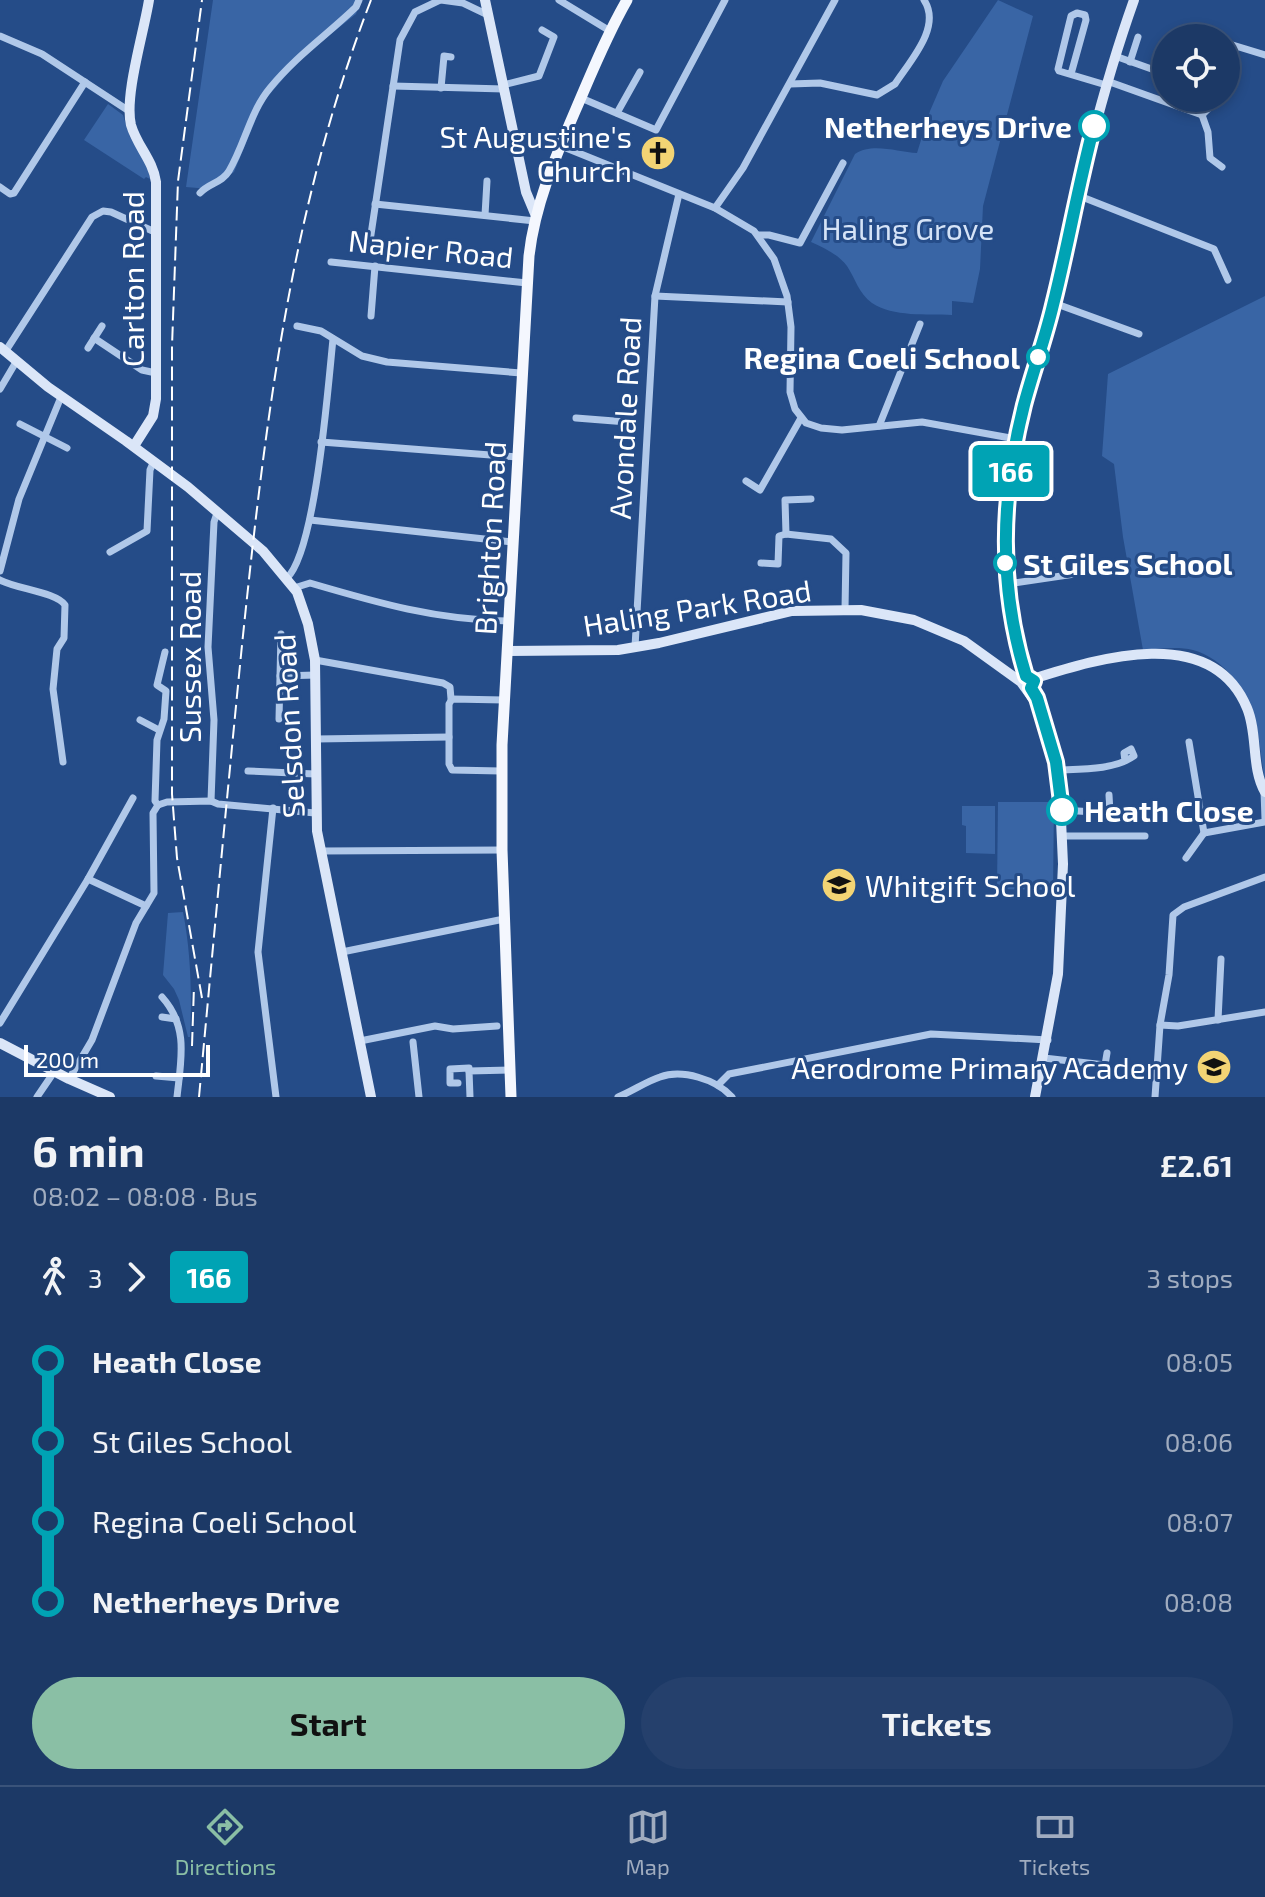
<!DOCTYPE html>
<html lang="en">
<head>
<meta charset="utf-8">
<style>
  :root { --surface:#1c3966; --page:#25406c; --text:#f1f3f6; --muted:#a0acbf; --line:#3a537a; --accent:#8abfa5 }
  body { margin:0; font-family:"Exo 2",sans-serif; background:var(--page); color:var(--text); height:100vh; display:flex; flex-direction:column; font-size:30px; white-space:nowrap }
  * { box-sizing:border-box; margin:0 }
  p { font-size:26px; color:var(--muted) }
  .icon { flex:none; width:44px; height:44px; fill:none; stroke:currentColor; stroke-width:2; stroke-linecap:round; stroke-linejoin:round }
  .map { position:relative; height:1097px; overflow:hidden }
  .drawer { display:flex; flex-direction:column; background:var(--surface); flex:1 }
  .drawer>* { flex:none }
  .badge { padding:0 16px; border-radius:6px; font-size:28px; line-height:52px }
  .buttons { position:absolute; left:1152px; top:24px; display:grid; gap:16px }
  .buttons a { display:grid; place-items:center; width:88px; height:88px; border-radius:50%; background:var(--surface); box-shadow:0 4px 12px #0003,0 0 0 2px var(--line); font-size:40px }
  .scale { position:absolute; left:24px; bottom:20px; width:186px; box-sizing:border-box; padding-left:8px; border:4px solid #fff; border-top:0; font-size:22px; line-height:28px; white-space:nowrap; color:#fff; -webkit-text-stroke:6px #254c88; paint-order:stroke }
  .map>.badge { position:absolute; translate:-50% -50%; box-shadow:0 0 0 4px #fff }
  .legs { display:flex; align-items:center; gap:12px; height:88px; padding:0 32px; font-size:26px }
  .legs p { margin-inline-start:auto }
  .headline { display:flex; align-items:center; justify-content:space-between; height:136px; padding:0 32px }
  h1 { font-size:44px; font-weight:700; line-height:60px }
  .primary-button { display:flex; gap:16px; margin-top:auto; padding:16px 32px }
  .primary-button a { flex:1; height:92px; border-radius:48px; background:var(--accent); color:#111; font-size:32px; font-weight:700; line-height:92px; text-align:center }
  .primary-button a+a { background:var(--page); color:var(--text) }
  ul { padding:0 32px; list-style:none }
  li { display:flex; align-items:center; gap:28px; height:80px; font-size:30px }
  li i { display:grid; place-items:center; width:12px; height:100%; margin:0 10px; background:currentColor }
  li i::after { content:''; width:20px; height:20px; margin:-10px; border:6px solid; border-radius:50%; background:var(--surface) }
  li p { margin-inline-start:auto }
  li:first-child i { background:linear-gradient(#0000 50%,currentColor 0) }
  li:last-child i { background:linear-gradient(currentColor 50%,#0000 0) }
  .tab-bar { display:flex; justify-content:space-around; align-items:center; height:112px; border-top:2px solid var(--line); background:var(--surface); font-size:22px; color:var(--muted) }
  .tab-bar a { display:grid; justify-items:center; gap:4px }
  .tab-bar .selected { color:var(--accent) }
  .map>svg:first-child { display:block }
  .green { fill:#3965a5 }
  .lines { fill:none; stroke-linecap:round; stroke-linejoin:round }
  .street { stroke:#b0c8e9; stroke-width:7 }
  .secondary { stroke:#dbe6f8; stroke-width:10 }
  .primary { stroke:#f4f7fe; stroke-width:11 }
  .rail { stroke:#fff; stroke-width:2; stroke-dasharray:14 6; stroke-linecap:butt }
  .line-1-casing { stroke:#fff; stroke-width:18 }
  .line-1 { stroke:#00a3b4; stroke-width:12 }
  .stop-1-dot { fill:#fff; stroke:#00a3b4; stroke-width:4 }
  .labels { text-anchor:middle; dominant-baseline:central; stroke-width:6; stroke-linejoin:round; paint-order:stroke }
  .stop-label { font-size:30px; font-weight:bold; fill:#fff; stroke:#254c88; text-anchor:end }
  .poi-label { font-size:30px; fill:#fff; stroke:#254c88; text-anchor:end }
  .park-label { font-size:30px; fill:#d5e3f7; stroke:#254c88 }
  .street-label { font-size:30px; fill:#fff; stroke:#254c88 }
</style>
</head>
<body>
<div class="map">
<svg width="1265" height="1097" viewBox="0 0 1265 1097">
  <rect width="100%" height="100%" fill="#254c88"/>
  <g class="green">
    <path d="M213 0H361L356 14 302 57 263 102 234 172 210 189 186 187Z"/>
    <path d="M998 0 1033 16 983 206 980 269 973 303 952 301V315C927 314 893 317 872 303 859 294 855 278 847 266 838 254 824 248 811 242L855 154C872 142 898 152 917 153L930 111 943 81Z"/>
    <path d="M108 104 123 115 130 137 146 162 150 179 146 177 144 179 84 140Z"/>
    <path d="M1265 296V779C1261 760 1260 741 1256 723 1250 693 1224 658 1193 650 1177 646 1159 649 1143 650L1123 537 1114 464 1102 456 1108 374Z"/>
    <path d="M998 802H1054L1053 890 997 889Z"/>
    <path d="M962 806H995V854L966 853V826L962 825Z"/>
    <path d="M183 912C191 953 192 995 190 1037H188L179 1000 174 989 163 975 168 913Z"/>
  </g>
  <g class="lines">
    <g class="street">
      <path d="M441 0 463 3 488 15"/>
      <path d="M559 0 610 31"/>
      <path d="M0 36 42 54 129 111"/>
      <path d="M1226 43 1265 55"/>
      <path d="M1115 56 1160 72 1166 55"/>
      <path d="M1130 62 1138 37"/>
      <path d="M1071 74 1086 20 1085 15 1077 13 1071 16 1058 69 1059 71 1106 85"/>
      <path d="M1226 80 1236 47"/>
      <path d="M1107 81 1202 115"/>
      <path d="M790 84 820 83 877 95 895 84C910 61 942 27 924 0"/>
      <path d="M503 85 539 76 554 37 542 30"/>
      <path d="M393 86 504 89"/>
      <path d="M441 88 444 56 451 57"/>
      <path d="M581 98 656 130 725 0"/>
      <path d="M617 113 640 72"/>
      <path d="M1202 115 1208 132 1210 158 1222 167"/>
      <path d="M1202 115 1219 98"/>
      <path d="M561 146 715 208 754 231 774 259 787 296 791 327 790 392 795 409 806 423 821 428 842 430 922 422 1016 439"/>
      <path d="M0 187 10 194 14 193 85 82"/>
      <path d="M200 193C209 183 222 183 229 171 245 144 250 112 270 88 296 56 327 35 356 7L359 0"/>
      <path d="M1077 195 1214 249 1228 280"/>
      <path d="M375 204 535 221"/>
      <path d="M715 208 743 168 835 0"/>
      <path d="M485 215 487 181"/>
      <path d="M758 235H769L800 243 843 163"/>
      <path d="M370 241 400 40 415 12 440 0"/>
      <path d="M331 262 527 283"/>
      <path d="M655 296 788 302"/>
      <path d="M1054 303 1139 334"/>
      <path d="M371 316 375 266"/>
      <path d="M297 326 321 331 362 356 387 362 521 373"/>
      <path d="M94 338 142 370 156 373"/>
      <path d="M88 348 102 326"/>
      <path d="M5 352 92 217 103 211 111 212 157 233"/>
      <path d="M0 389 16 362"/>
      <path d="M576 418 627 422"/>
      <path d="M20 424 67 448"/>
      <path d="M879 426 920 324"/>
      <path d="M321 442 517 457"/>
      <path d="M746 481 760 490 801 418"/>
      <path d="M310 520 513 542"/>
      <path d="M786 534 785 500 811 499"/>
      <path d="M110 552 147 531 150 470 154 461"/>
      <path d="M761 563 778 564 779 536 786 534 831 539 846 553 845 609"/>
      <path d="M0 571 19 499 61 397"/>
      <path d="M287 578C316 550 328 386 333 339"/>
      <path d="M0 580C17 589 56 592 65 605L64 638 57 649 53 689 63 762"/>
      <path d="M1007 584 1088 572"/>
      <path d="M294 588 310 583C378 603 437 620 508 621"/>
      <path d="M635 647 655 296 679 194"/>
      <path d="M315 660 443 683 450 687 451 699"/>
      <path d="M280 676 316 675"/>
      <path d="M279 719 281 634"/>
      <path d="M140 720 159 730"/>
      <path d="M316 739 449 737"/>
      <path d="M1189 742 1204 833 1265 822"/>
      <path d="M1058 770C1082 769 1114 770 1134 756L1131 749 1124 753 1125 761"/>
      <path d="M248 771 315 774"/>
      <path d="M501 771 452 770 449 764V704L452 699 504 700"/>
      <path d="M1264 791 1265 819"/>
      <path d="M211 801 214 720 208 647 214 522 217 513"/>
      <path d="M158 805 155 801 157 740 164 719 166 691 157 685 165 652"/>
      <path d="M158 805 167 802 211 801 218 804 315 813"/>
      <path d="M273 808 258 952 276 1097"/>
      <path d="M1062 810 1110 813 1109 795"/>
      <path d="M1110 813H1141"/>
      <path d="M1063 836H1145"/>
      <path d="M322 851 502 850"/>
      <path d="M1186 858 1204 833"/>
      <path d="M88 879 146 906"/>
      <path d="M342 952 504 919"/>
      <path d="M162 997C189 1027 181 1060 177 1097"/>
      <path d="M162 1017 176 1019"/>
      <path d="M1218 1020 1221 959"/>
      <path d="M0 1023 88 879 133 798"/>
      <path d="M1160 1025 1178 1026 1265 1012"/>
      <path d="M360 1041 435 1026 453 1029 497 1026"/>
      <path d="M413 1042 419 1097"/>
      <path d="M1044 1058 1105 1065 1107 1053"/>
      <path d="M156 1076 179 1078"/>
      <path d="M69 1079 92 1040 136 923 154 893 153 813 158 805"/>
      <path d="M458 1083H450V1069L469 1068V1071"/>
      <path d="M718 1085 729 1074 931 1034 1048 1040"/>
      <path d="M37 1097 54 1072"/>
      <path d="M470 1097 469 1071 510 1070"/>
      <path d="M618 1097C633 1091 645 1082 660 1077 682 1069 716 1079 732 1097"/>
      <path d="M1155 1097 1160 1025 1169 975 1173 915 1184 907 1265 877"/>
    </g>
    <g class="secondary">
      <path d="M485 0 526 192 536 216"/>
      <path d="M0 347 48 387 126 441 188 487 263 551 297 592 308 624 315 660 317 831 371 1097"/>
      <path d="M134 446 153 416 156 399V182C153 160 137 146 131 125 124 96 144 32 149 0"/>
      <path d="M507 651 618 650 659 643 792 611 861 610 914 620 964 641 1021 682 1037 704"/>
      <path d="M1026 676C998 584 1000 492 1026 400 1035 367 1047 334 1054 300 1077 198 1099 98 1134 0"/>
      <path d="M1033 679C1099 658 1212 623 1247 708 1258 734 1251 768 1265 792"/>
      <path d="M0 1043 69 1079 110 1097"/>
      <path d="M1035 1097 1058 974 1063 864 1059 776 1037 697"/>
    </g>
    <path class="primary" d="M511 1097 502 850V745L529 256C535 202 558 151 579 102 594 67 608 33 627 0"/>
    <g class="rail">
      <path d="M202 998 177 858 172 794V346L178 181 202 0"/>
      <path d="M192 1046 194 986"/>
      <path d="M199 1097C213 946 227 796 242 645 265 424 290 209 371 0"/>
    </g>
  </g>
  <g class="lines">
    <defs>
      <path id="line-1" d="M1062 810 1056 762 1037 698 1031 688 1034 681 1026 676C998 585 1001 496 1024 405 1033 371 1045 339 1053 305 1068 246 1078 186 1094 126"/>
    </defs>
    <use href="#line-1" class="line-1-casing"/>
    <use href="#line-1" class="line-1"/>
  </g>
  <defs>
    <symbol id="church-disc" viewBox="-11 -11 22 22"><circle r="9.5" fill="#f3d474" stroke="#254c88"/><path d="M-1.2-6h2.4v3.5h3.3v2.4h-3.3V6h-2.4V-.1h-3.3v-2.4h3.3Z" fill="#111"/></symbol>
    <symbol id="school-disc" viewBox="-11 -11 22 22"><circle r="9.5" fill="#f3d474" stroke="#254c88"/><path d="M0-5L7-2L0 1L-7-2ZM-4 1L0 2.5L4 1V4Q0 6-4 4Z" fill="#111"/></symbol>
  </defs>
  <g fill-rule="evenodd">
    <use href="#church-disc" x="638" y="133" width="40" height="40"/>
    <use href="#school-disc" x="819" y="865" width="40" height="40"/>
    <use href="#school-disc" x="1194" y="1047" width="40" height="40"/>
  </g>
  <g class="stop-1-dot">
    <circle cx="1094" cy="126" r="14"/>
    <circle cx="1038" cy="357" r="10"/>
    <circle cx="1005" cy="563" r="10"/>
    <circle cx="1062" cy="810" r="14"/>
  </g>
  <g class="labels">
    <g class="stop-label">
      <text x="1072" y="126">Netherheys Drive</text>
      <text x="1020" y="357">Regina Coeli School</text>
      <text x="1023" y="563" text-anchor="start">St Giles School</text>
      <text x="1084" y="810" text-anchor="start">Heath Close</text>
    </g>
    <g class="poi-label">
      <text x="632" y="136">St Augustine's<tspan x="632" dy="34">Church</tspan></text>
      <text x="865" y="885" text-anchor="start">Whitgift School</text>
      <text x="1188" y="1067">Aerodrome Primary Academy</text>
    </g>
    <g class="park-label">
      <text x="908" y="228">Haling Grove</text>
    </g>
    <g class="street-label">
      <text transform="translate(431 248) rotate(6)">Napier Road</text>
      <text transform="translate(132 279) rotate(-90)">Carlton Road</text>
      <text transform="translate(624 418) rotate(-87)">Avondale Road</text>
      <text transform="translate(489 538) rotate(-87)">Brighton Road</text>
      <text transform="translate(697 607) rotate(-9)">Haling Park Road</text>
      <text transform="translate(189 657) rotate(-90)">Sussex Road</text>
      <text transform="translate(288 726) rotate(-93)">Selsdon Road</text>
    </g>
  </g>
</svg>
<div class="buttons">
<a><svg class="icon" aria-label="locate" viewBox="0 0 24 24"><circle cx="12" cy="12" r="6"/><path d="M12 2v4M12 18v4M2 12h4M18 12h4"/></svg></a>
</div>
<div class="scale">200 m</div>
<b class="badge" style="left:1011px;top:471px;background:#00a3b4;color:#fff">166</b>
</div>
<section class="drawer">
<div class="headline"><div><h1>6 min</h1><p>08:02 – 08:08 · Bus</p></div><b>£2.61</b></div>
<div class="legs"><svg class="icon" aria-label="walk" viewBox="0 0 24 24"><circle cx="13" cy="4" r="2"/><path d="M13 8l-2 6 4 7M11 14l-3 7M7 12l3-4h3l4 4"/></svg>3<svg class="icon" aria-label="forward" viewBox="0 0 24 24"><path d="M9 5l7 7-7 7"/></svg><b class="badge" style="background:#00a3b4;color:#fff">166</b><p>3 stops</p></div>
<ul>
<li><i style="color:#00a3b4"></i><b>Heath Close</b><p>08:05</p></li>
<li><i style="color:#00a3b4"></i><span>St Giles School</span><p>08:06</p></li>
<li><i style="color:#00a3b4"></i><span>Regina Coeli School</span><p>08:07</p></li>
<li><i style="color:#00a3b4"></i><b>Netherheys Drive</b><p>08:08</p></li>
</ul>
<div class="primary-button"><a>Start</a><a>Tickets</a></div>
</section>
<nav class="tab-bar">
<a class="selected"><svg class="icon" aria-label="directions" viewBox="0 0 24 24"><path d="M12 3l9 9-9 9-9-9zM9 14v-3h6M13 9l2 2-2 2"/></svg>Directions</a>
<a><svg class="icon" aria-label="map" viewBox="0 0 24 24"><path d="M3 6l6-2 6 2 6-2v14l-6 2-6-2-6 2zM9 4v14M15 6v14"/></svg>Map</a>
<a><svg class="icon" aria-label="tickets" viewBox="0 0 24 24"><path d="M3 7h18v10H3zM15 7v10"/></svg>Tickets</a>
</nav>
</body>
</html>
